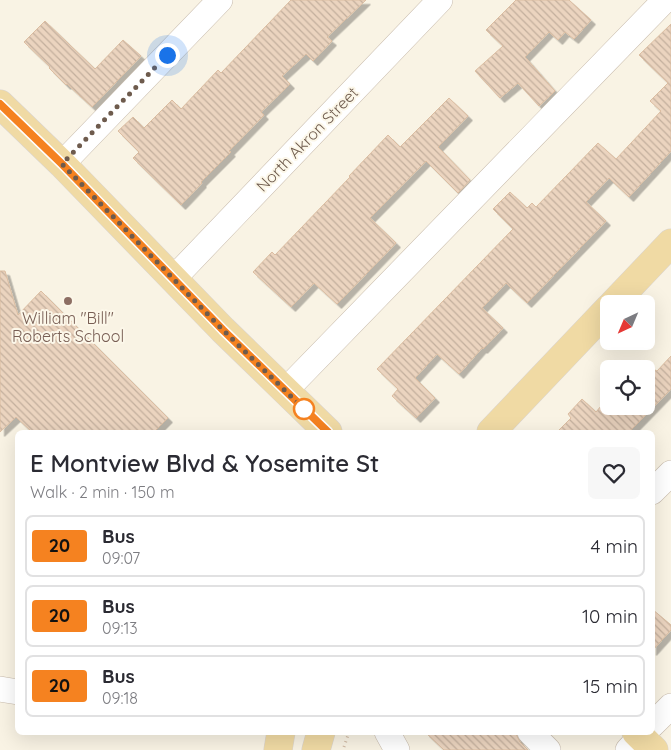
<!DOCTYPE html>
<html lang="en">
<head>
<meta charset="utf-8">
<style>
  :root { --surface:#fff; --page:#f7f7f7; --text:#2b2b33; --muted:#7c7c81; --line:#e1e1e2 }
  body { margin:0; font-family:Quicksand,sans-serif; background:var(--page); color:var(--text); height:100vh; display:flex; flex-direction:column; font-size:19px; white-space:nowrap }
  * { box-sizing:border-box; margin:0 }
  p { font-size:16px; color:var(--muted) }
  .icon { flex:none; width:28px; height:28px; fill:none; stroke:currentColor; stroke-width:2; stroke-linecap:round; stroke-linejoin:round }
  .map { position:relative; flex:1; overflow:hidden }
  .panel { position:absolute; left:15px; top:430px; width:640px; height:305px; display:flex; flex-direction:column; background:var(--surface); border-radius:8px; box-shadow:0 5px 20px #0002 }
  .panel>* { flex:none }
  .badge { padding:0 10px; border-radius:4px; font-size:18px; line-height:32px }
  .needle { width:32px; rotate:224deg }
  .controls { position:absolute; left:600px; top:295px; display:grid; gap:10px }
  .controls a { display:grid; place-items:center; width:55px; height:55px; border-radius:8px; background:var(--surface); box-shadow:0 5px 20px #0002; font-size:25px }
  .you { position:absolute; width:25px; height:25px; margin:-12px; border:4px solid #fff; border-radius:50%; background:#1a73e8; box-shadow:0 0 0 8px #1a73e833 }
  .map>.badge { position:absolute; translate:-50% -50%; box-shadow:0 0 0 2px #fff }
  .round { display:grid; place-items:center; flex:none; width:52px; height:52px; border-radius:8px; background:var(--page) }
  .summary { display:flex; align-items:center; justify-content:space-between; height:85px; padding:0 15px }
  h1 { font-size:24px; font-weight:600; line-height:38px }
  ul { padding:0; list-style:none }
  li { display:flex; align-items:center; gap:15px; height:62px; margin:0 10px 8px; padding:0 5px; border:2px solid var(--line); border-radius:8px }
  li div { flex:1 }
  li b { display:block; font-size:19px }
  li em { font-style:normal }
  li .badge { min-width:55px; font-weight:700; text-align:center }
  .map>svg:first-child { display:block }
  .building { fill:url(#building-back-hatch); stroke:#dbbda1; filter:url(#shadow) }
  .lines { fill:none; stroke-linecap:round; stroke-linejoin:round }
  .minor-casing { stroke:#c8bbac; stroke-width:26 }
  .major-casing { stroke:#d9d4d1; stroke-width:29 }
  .path { stroke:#cfb8a2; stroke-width:3; stroke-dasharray:1 4; stroke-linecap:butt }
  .minor { stroke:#fff; stroke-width:25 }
  .major { stroke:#f0daa4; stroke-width:28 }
  .line-casing { stroke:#fff; stroke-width:11 }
  .line { stroke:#f58220; stroke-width:8 }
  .walk { stroke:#6e5b4d; stroke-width:5; stroke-dasharray:0 9 }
  .education-dot { fill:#8d6e63; stroke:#fcf7e9; stroke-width:2 }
  .stop-dot { fill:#fff; stroke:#f58220; stroke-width:2.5 }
  .labels { text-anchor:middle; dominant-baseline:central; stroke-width:4; stroke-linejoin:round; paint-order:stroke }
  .street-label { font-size:16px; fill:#6e5b4d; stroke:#fcf7e9 }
  .education-label { font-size:16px; fill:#785e54; stroke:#fcf7e9 }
</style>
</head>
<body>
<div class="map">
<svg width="671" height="750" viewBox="0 0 671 750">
  <defs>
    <pattern id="building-back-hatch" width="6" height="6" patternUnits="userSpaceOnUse" patternTransform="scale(1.25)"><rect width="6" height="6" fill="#ebd4bf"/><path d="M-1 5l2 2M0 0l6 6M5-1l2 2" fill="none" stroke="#c3af9d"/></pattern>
    <filter id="shadow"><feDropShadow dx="4.5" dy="4.5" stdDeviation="0" flood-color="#0004"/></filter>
  </defs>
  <rect width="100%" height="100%" fill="#f9f3e4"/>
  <g class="building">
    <path d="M291 0H366L327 37 332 41 313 61 306 54 282 76 290 84 261 112 264 115 229 151 231 152 201 182 202 183 181 205 133 158 139 152 118 131 133 117 144 128 172 100 181 109 218 70 221 73Z"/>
    <path d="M516 0H569L591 20 574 39 565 32 558 40 549 32 525 57 555 91 539 106 518 83 500 98 475 71 503 46 486 30Z"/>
    <path d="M45 21 95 69 123 40 141 56 92 107 67 84 66 85 49 68 50 67 24 42Z"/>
    <path d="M671 24V151L629 197 609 178 586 202 606 221 527 303 506 283 482 308 503 328 483 349 482 348 459 374 437 354 415 378 435 398 416 418 392 396 398 389 377 369 513 229 493 209 510 192 527 208 532 203 536 207 598 143 616 159 661 111 650 101 668 83 639 55Z"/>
    <path d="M449 98 468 116 438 147 470 180 458 193 426 161 370 218 396 243 337 304 314 283 291 307 253 272 272 252 275 255 350 177 349 176 388 135 400 147Z"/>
    <path d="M0 271H5L18 315 41 291 168 418 154 432H32L16 417 0 432Z"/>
    <path d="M671 356V389L629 432H557L571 418 568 414 582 399 596 412 601 406H646V379L655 370 657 371Z"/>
    <path d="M652 609 671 625V630L652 651Z"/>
    <path d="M425 732H515L520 742 528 750H444Z"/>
  </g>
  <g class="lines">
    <defs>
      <g id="minor">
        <path d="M62 164 220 0"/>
        <path d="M174 278 440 0"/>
        <path d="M285 391 665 0"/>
        <path d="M652 492 671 473"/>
        <path d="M0 689 18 692"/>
        <path d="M652 725 671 706"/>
        <path d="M387 732 397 750"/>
        <path d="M530 732 548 750"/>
        <path d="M628 750 645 732"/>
      </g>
      <g id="major">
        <path d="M0 104 62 164 223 330 328 432"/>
        <path d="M613 304 671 243"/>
        <path d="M491 432 609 308"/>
        <path d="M636 732 654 750"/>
        <path d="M278 750 281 732"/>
        <path d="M316 750 321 732"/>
      </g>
    </defs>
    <use href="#minor" class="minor-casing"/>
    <use href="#major" class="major-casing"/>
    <path class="path" d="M344 747 349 732"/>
    <use href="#minor" class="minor"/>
    <use href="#major" class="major"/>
  </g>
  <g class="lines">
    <defs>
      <path id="line" d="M0 104 62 164 223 330 328 432"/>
    </defs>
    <use href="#line" class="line-casing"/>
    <use href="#line" class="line"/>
    <path class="walk" d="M167 55 62 164 223 330 304 409"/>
  </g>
  <circle class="education-dot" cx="68" cy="301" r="5"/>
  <circle class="stop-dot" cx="304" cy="409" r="10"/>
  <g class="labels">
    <g class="street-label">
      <text transform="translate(307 139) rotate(-46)">North Akron Street</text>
    </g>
    <g class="education-label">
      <text x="68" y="318">William "Bill"<tspan x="68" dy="18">Roberts School</tspan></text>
    </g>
  </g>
</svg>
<div class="controls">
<a><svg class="needle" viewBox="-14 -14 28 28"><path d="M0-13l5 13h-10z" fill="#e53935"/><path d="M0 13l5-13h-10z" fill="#7c7c81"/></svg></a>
<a><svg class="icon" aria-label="locate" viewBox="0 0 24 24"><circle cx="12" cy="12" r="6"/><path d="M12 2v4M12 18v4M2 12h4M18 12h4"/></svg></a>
</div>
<div class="you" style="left:167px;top:55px"></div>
<section class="panel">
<div class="summary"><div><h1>E Montview Blvd &amp; Yosemite St</h1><p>Walk · 2 min · 150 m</p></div><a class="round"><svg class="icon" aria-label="heart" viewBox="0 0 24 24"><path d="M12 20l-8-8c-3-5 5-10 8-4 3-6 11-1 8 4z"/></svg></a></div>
<ul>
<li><span class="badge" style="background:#f58220;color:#111">20</span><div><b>Bus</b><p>09:07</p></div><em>4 min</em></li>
<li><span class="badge" style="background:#f58220;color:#111">20</span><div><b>Bus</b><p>09:13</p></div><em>10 min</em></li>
<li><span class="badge" style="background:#f58220;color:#111">20</span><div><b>Bus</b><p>09:18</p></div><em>15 min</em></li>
</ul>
</section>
</div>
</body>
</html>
